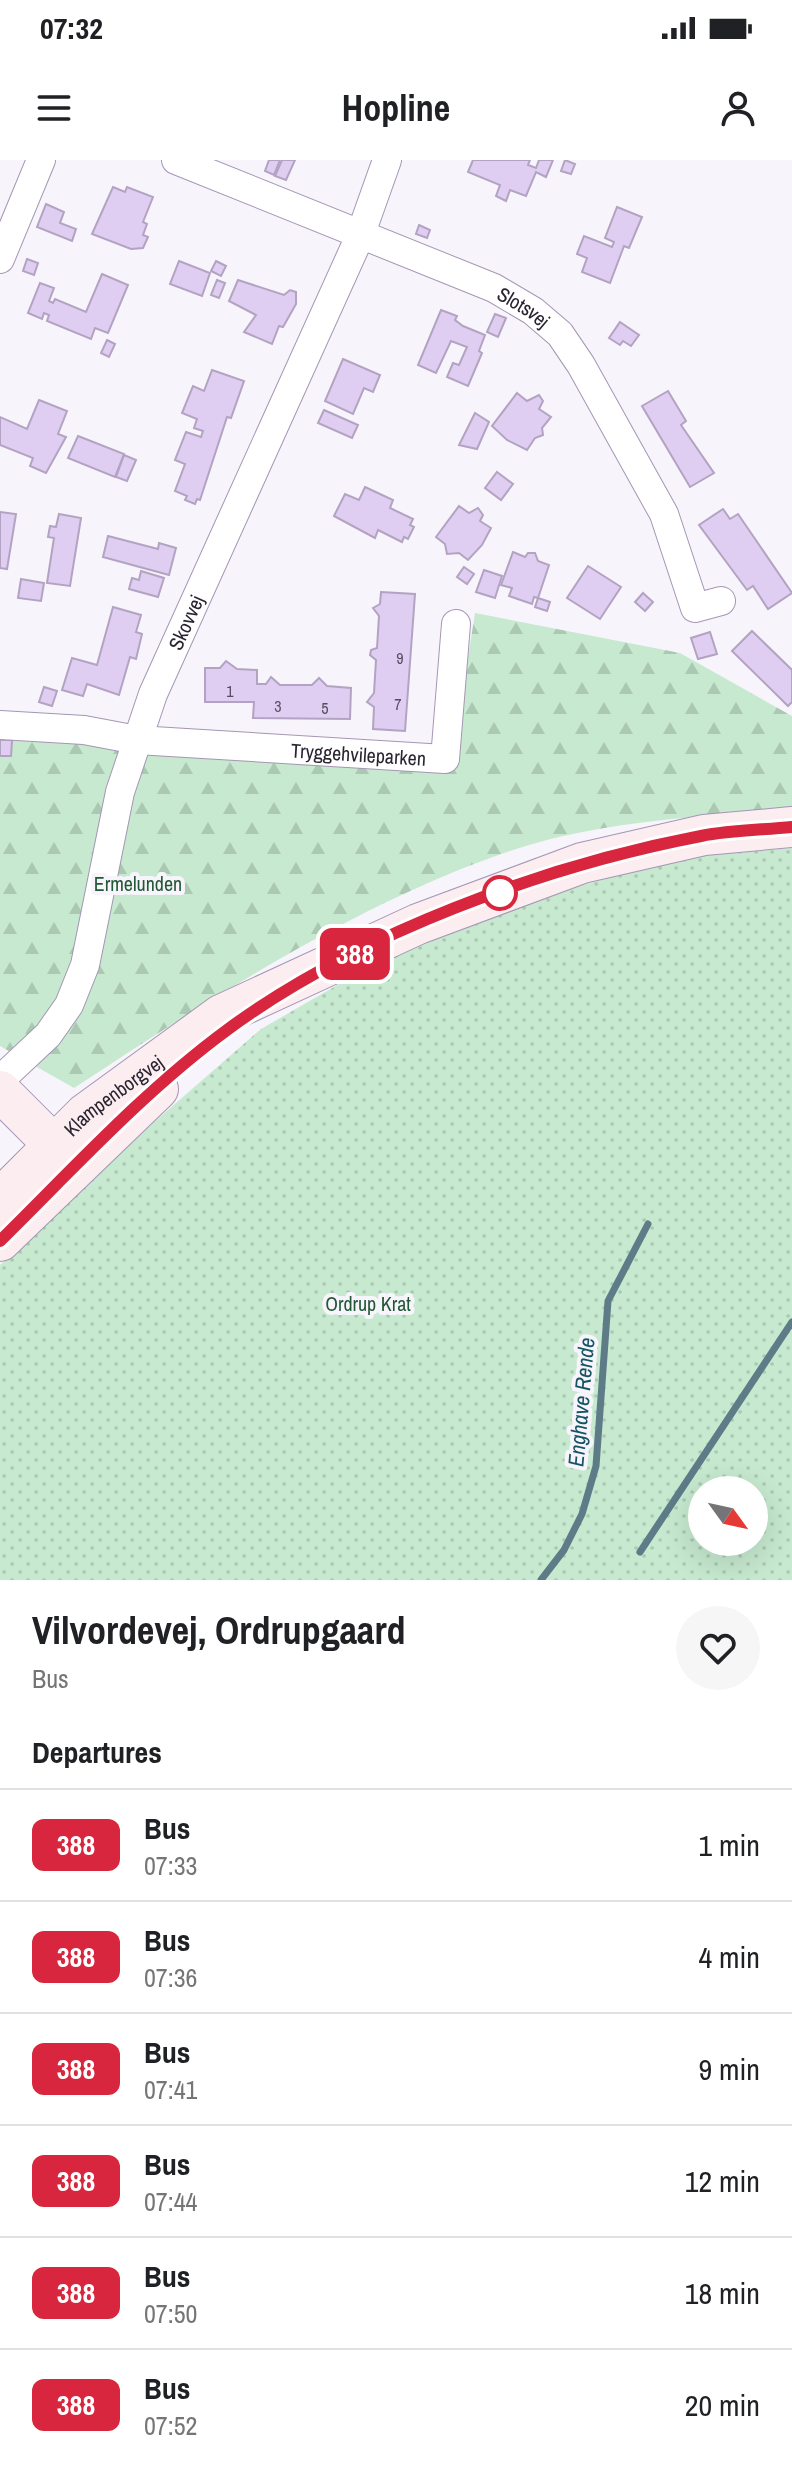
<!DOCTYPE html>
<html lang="en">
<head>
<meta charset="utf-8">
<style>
  :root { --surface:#fff; --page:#f6f6f6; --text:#202124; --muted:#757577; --line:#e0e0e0 }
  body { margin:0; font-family:"Archivo Narrow",sans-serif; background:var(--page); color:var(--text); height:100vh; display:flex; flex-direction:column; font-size:30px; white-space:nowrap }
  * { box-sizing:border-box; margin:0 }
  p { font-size:26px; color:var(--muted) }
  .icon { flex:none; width:44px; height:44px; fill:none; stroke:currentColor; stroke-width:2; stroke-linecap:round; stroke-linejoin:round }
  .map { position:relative; height:1420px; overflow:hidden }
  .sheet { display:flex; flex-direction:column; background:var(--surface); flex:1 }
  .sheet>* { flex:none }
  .badge { padding:0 16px; border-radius:12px; font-size:28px; line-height:52px }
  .needle { width:52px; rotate:123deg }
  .buttons { position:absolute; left:688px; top:1316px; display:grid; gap:16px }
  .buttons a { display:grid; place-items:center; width:80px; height:80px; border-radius:50%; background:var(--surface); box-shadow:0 8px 32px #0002; font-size:40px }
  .map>.badge { position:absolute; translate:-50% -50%; box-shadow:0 0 0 4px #fff }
  h2 { padding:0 32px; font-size:30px; line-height:72px }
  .round { display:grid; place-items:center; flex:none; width:84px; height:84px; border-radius:42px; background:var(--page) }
  .overview { display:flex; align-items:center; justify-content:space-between; height:136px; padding:0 32px }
  h1 { font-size:38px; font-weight:700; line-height:60px }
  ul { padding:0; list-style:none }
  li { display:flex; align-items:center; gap:24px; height:112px; padding:0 32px; border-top:2px solid var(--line) }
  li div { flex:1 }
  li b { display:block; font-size:30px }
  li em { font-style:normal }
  li .badge { min-width:88px; font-weight:700; text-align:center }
  .status { display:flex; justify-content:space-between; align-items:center; height:56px; padding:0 40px; background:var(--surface); direction:ltr }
  .status svg { height:22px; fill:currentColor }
  header { display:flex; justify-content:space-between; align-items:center; height:104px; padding:0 32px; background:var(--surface); font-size:36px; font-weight:700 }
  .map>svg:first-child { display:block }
  .grass { fill:url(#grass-dots); fill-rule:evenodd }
  .forest { fill:url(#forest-firs) }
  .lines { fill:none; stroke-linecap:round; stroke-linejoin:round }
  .stream { stroke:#5e7c88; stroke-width:7 }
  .building { fill:#e0cef2; stroke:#b3a3c2; stroke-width:2 }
  .street-casing { stroke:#a596b4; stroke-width:30 }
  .secondary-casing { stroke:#a596b4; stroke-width:42 }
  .street { stroke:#fff; stroke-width:28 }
  .secondary { stroke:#fbedf0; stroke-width:40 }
  .line-casing { stroke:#fff; stroke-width:18 }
  .line { stroke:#d7263d; stroke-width:12 }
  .stop-dot { fill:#fff; stroke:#d7263d; stroke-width:4 }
  .labels { text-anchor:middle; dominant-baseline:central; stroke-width:8; stroke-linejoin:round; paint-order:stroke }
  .number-label { font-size:16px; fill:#584e60 }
  .street-label { font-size:20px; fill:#2a2430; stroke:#f7f4fb }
  .park-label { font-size:20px; fill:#215835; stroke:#f7f4fb }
  .water-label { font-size:22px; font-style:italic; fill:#155463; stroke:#f7f4fb }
</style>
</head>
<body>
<div class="status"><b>07:32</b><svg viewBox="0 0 49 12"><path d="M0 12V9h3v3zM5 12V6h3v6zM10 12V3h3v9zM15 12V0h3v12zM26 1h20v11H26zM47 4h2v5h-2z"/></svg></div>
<header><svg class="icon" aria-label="menu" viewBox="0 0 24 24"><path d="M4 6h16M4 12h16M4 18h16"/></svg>Hopline<svg class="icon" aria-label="person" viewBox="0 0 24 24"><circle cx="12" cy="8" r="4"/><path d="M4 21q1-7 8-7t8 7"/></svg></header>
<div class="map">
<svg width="792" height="1420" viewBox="0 0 792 1420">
  <defs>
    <pattern id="grass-dots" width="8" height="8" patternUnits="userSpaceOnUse" patternTransform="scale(2)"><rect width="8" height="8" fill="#c6e9cf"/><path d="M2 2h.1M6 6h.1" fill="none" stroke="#aac8b2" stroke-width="1.8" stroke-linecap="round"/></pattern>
    <pattern id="forest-firs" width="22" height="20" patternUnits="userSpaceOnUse" patternTransform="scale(2)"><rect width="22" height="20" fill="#c6e9cf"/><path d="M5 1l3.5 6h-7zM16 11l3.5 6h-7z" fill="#aac8b2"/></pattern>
  </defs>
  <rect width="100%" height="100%" fill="#f7f4fb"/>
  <path class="grass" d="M792 688V1420H0V1105L98 1011 261 869 379 801 523 741 687 697ZM702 1330H754V1382H702Z"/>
  <path class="forest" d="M475 453 680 493 792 556V650C701 656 604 661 516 689 361 740 210 839 74 928L0 886V576L451 606Z"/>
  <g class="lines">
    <g class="stream">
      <path d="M640 1392 792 1162"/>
      <path d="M541 1420 564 1390 582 1354 596 1306 608 1141 648 1064"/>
    </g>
  </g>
  <g class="building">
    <path d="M269 0H280L274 15 265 11Z"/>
    <path d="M282 0H295L286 20 275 16Z"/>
    <path d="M473 0H530L528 5 536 8 539 0H553L546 17 536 12 526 36 510 30 506 41 496 36 500 25 468 12Z"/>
    <path d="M565 0 575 4 571 14 561 11Z"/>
    <path d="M113 27 125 32 127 27 153 37 143 62 147 64 143 75 148 77 143 88 131 89 92 74Z"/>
    <path d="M46 44 64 52 60 63 76 69 72 81 37 67Z"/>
    <path d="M617 47 642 57 629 88 624 86 610 123 582 112 587 98 577 94 584 76 612 87 614 82 605 78Z"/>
    <path d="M419 65 430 70 427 78 416 74Z"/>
    <path d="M27 99 38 103 34 115 23 111Z"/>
    <path d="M179 101 210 113 202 136 170 124Z"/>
    <path d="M216 101 226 106 221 116 211 111Z"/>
    <path d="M102 114 128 125 108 173 95 168 91 179 47 161 49 155 44 153 42 159 28 153 40 123 54 128 49 141 53 143 55 139 86 152Z"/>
    <path d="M217 120 225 123 219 138 211 135Z"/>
    <path d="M238 120 284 135 290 130 296 132V144L283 167 279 166 272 184 244 172 256 155 229 141Z"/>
    <path d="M441 150 457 156 455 160 463 166 485 175 479 191 482 193 468 226 447 217 453 203 459 205 467 187 451 181 436 213 418 205Z"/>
    <path d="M495 154 506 158 498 177 487 172Z"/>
    <path d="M620 162 639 175 631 186 623 181 620 185 609 178Z"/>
    <path d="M107 180 115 184 109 197 101 193Z"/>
    <path d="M343 199 380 215 373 232 364 228 353 254 325 241Z"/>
    <path d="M212 210 244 221 231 258 227 257 200 340 197 339 195 344 185 340 187 336 175 331 185 304 175 300 186 272 201 277 203 271 194 268 197 259 182 253 193 226 204 231Z"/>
    <path d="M668 231 686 261 681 265 714 313 690 327 642 246Z"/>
    <path d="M517 233 527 241 539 235 543 241 539 249 551 257 542 268 543 275 535 278 527 290 507 280 492 266Z"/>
    <path d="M39 240 67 251 58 274 66 277 46 313 30 306 33 298 0 285V257L27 269Z"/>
    <path d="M324 250 358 265 352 278 318 263Z"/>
    <path d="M475 253 489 262 477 289 459 285Z"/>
    <path d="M78 276 124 294 115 317 68 298Z"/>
    <path d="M124 295 136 300 127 321 116 317Z"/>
    <path d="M497 312 513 324 501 340 485 328Z"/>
    <path d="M365 327 393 340 390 348 413 359 410 365 414 367 408 379 404 377 402 382 378 370 375 378 334 356 345 334 359 340Z"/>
    <path d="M459 346 469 353 478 348 483 355 480 361 491 368 482 385 468 400 459 393 447 394 445 384 436 377Z"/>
    <path d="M723 349 730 359 738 354 792 433 768 449 753 426 747 430 699 365Z"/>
    <path d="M0 352 16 354 7 409 0 408Z"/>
    <path d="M59 354 81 358 70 426 47 423 54 378 48 377 50 366 56 367Z"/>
    <path d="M108 376 158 389 159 383 176 388 169 415 103 397Z"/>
    <path d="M513 392 525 397 528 393H535L538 401 549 405 538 438 534 437 532 444 509 436 512 428 501 425Z"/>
    <path d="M588 406 621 427 600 459 567 438Z"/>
    <path d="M464 407 474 414 467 424 457 417Z"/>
    <path d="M484 410 502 416 495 438 476 432Z"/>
    <path d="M141 411 164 418 158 437 129 429 132 418 139 420Z"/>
    <path d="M21 419 44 423 41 441 18 438Z"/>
    <path d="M381 432 415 434 405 571 373 569 374 547 367 542 374 533 376 500 370 495 371 490 377 488 379 456 373 448 380 444Z"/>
    <path d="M643 433 653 442 645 451 635 442Z"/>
    <path d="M538 438 550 442 547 451 535 447Z"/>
    <path d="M113 447 141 455 136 472 142 474 136 499 130 497 119 535 87 524 83 536 62 530 72 498 97 505Z"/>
    <path d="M752 471 792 510V542L788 546 732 491Z"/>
    <path d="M710 472 717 494 698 499 691 478Z"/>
    <path d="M226 501 237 509 257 510V524H266L271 517 280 525H312L319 518 327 526 351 528 350 559 253 558 254 542H205V508H220Z"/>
    <path d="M44 527 57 531 52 546 39 542Z"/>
    <path d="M0 580H12L11 596H0Z"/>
  </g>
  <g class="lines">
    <defs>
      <g id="street">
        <path id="s1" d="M176 0 494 128 533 151 560 174 581 205 664 354 695 448 721 441"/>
        <path d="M0 99 41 0"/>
        <path id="s2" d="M0 565 84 570 137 580 445 599 456 464"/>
        <path id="s3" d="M0 920 48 875 69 845 85 805 120 632 153 534 360 76 387 0"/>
      </g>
      <g id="secondary">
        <path d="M0 931 70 1001"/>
        <path id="s4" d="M0 1039 85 954 221 855 418 764 582 703 704 675 792 667"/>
        <path d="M0 1081 158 929"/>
      </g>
    </defs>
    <use href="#street" class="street-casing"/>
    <use href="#secondary" class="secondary-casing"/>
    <use href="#street" class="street"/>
    <use href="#secondary" class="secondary"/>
  </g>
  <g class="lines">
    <defs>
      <path id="line" d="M0 1081C73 1009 144 931 227 870 357 774 544 706 701 676 731 670 762 670 792 667"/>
    </defs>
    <use href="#line" class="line-casing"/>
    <use href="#line" class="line"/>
  </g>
  <circle class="stop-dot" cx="500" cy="733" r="16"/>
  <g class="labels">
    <g class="number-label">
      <text x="400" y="498">9</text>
      <text x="230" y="531">1</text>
      <text x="398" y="544">7</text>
      <text x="278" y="546">3</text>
      <text x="325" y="548">5</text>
    </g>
    <g class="street-label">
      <text stroke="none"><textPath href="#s1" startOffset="378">Slotsvej</textPath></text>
      <text stroke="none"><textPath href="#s3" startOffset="504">Skovvej</textPath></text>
      <text stroke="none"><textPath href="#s2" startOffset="360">Tryggehvileparken</textPath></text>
      <text stroke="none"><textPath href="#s4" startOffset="154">Klampenborgvej</textPath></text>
    </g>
    <g class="park-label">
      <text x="138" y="723">Ermelunden</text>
      <text x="368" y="1143">Ordrup Krat</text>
    </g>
    <g class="water-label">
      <text transform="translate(581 1242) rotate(-85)">Enghave Rende</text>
    </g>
  </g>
</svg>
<div class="buttons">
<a><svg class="needle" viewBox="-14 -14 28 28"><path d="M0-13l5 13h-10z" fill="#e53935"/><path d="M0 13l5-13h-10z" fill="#757577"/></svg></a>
</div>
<b class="badge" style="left:355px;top:794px;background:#d7263d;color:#fff">388</b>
</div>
<section class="sheet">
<div class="overview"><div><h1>Vilvordevej, Ordrupgaard</h1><p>Bus</p></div><a class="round"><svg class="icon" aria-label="heart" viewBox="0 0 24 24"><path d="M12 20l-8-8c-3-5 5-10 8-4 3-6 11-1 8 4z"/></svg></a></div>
<h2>Departures</h2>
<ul>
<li><span class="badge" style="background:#d7263d;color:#fff">388</span><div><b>Bus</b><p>07:33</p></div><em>1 min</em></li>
<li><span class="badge" style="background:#d7263d;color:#fff">388</span><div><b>Bus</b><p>07:36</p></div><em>4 min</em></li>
<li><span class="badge" style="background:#d7263d;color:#fff">388</span><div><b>Bus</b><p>07:41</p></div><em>9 min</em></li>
<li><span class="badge" style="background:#d7263d;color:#fff">388</span><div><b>Bus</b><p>07:44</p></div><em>12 min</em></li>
<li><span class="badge" style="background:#d7263d;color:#fff">388</span><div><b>Bus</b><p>07:50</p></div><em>18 min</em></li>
<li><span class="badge" style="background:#d7263d;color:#fff">388</span><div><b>Bus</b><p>07:52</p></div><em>20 min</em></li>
</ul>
</section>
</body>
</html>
